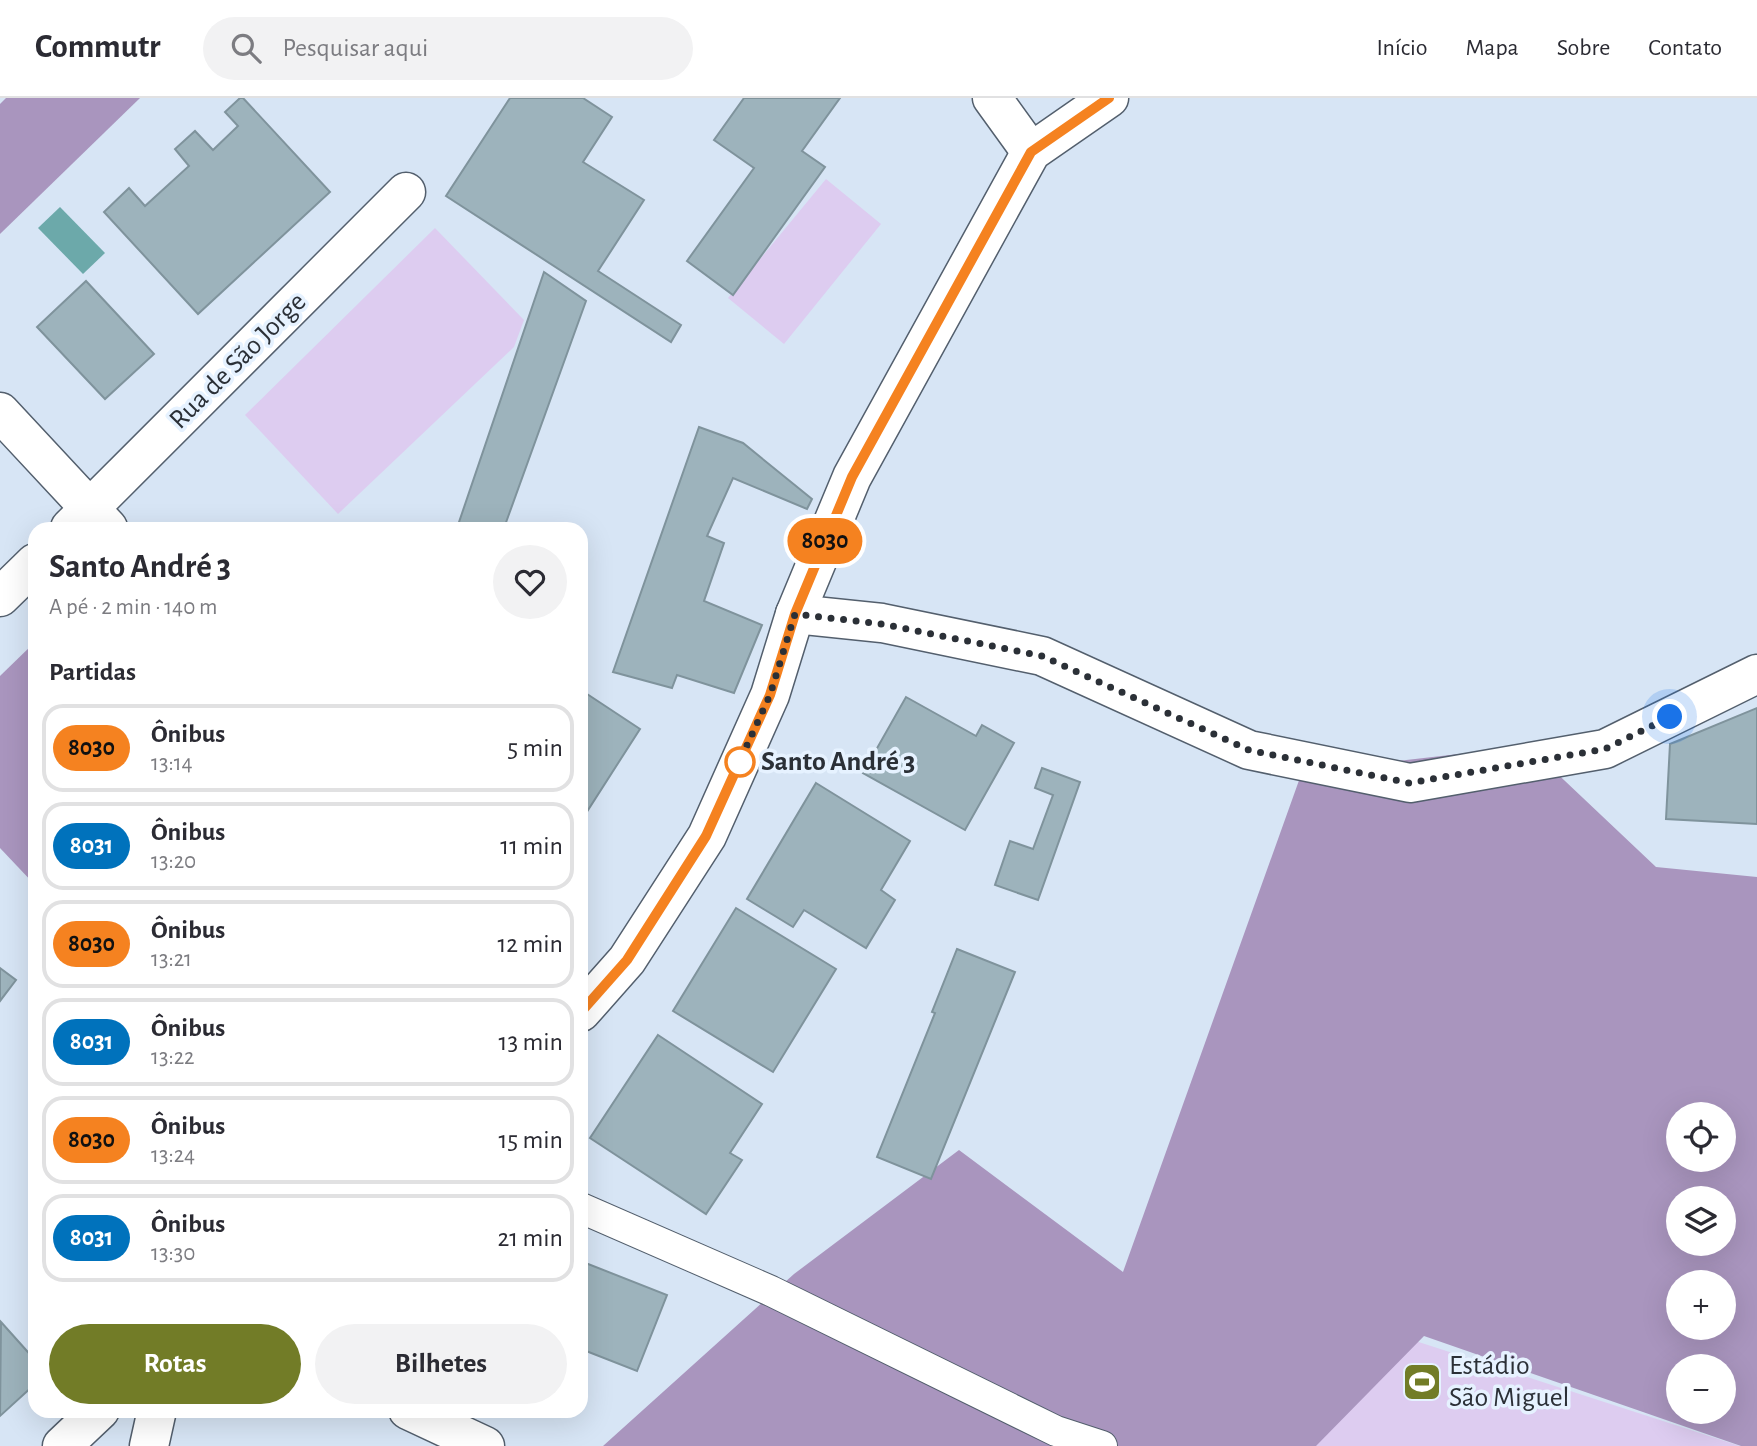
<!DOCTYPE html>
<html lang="pt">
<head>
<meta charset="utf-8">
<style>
  :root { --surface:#fff; --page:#f2f2f3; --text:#2b2b33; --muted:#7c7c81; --line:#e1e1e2; --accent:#727c27 }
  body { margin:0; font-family:"Alegreya Sans",sans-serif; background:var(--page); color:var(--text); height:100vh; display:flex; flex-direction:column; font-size:26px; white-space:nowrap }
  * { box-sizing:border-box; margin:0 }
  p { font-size:23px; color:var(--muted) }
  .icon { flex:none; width:38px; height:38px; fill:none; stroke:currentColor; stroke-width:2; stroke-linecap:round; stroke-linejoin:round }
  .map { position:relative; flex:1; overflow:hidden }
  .drawer { position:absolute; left:28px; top:424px; width:560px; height:896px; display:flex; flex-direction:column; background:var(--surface); border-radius:21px; box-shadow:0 7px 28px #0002 }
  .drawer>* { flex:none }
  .badge { padding:0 14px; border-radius:23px; font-size:24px; line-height:46px }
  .buttons { position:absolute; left:1666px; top:1004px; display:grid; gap:14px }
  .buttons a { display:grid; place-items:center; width:70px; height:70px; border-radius:50%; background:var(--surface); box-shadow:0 7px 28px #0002; font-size:35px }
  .you { position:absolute; width:35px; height:35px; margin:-18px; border:5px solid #fff; border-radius:50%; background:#1a73e8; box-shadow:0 0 0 10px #1a73e833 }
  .map>.badge { position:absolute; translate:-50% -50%; box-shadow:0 0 0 4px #fff }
  h2 { padding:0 21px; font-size:26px; line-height:63px }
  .round { display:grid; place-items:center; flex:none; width:74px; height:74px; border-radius:37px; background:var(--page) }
  .summary { display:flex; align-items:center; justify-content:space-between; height:119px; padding:0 21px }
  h1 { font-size:33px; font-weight:700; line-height:52px }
  .primary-button { display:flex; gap:14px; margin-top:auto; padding:14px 21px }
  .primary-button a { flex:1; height:80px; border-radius:42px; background:var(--accent); color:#fff; font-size:28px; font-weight:700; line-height:80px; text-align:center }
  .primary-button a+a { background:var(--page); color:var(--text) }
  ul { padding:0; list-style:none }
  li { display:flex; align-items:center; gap:21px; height:88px; margin:0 14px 10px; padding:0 7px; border:4px solid var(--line); border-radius:21px }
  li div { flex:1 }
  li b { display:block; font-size:26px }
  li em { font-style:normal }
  li .badge { min-width:77px; font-weight:700; text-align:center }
  header { display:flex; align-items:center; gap:42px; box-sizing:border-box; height:98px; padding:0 35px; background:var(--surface); border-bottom:2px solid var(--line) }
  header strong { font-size:33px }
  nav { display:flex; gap:38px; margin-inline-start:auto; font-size:24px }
  .search { width:490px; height:63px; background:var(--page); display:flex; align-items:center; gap:18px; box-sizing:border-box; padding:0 24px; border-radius:38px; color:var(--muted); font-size:26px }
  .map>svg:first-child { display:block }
  .green { fill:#ddccf0 }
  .forest { fill:#a995be; fill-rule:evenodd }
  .water { fill:#6ca9aa }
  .building { fill:#9db3bc; stroke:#7f939c; stroke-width:2 }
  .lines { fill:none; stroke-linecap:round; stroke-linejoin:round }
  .lane-casing { stroke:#535f6d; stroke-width:32 }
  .street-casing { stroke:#535f6d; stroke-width:41 }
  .secondary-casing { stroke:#535f6d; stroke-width:41 }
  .lane { stroke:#fff; stroke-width:30 }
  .street { stroke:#fff; stroke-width:38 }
  .secondary { stroke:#fff; stroke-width:38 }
  .line-casing { stroke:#fff; stroke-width:16 }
  .line { stroke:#f58220; stroke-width:10 }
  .walk { stroke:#2b3037; stroke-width:7; stroke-dasharray:0 12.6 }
  .stop-dot { fill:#fff; stroke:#f58220; stroke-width:3.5 }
  .labels { text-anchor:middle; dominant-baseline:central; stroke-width:7; stroke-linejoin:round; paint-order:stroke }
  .street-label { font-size:28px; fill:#2b3037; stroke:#e6f2ff }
  .stop-label { font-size:28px; font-weight:bold; fill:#2b3037; stroke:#e6f2ff; text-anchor:start }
  .poi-label { font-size:28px; fill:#2b3037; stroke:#e6f2ff; text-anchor:start }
</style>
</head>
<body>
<header>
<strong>Commutr</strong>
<div class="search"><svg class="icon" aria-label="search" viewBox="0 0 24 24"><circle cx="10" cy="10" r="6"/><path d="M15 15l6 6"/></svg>Pesquisar aqui</div>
<nav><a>Início</a><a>Mapa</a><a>Sobre</a><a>Contato</a></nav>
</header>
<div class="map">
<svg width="1757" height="1348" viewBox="0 0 1757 1348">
  <rect width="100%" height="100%" fill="#d7e5f5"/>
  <g class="green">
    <path d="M826 81 881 126 784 246 728 200Z"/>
    <path d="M435 130 524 222 514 249 338 416 245 317Z"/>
    <path d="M1326 1214 1740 1348H1282Z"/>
  </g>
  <g class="forest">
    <path d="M6 0H140L0 136V6Z"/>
    <path d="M35 544V787L0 750V578Z"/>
    <path d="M1528 648 1656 769 1757 779V1348H1741L1424 1238 1316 1348H603L794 1176 959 1052 1123 1174 1302 674ZM1678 1017H1724V1062H1678ZM1678 1101H1724V1146H1678ZM1678 1185H1724V1230H1678ZM1678 1269H1724V1314H1678Z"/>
  </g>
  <path class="water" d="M60 109 105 155 83 176 38 130Z"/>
  <g class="building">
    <path d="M240 0H243L330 94 198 216 104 114 129 90 145 108 189 68 175 51 195 33 213 52 238 28 225 14Z"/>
    <path d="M510 0H583L612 19 583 64 644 102 598 173 681 227 671 244 446 98Z"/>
    <path d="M744 0H840L802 53 825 69 733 197 687 163 754 70 714 42Z"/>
    <path d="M544 174 586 203 504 430H457Z"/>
    <path d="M86 183 154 256 105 301 37 229Z"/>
    <path d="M699 329 743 345 812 401 807 411 733 380 707 438 724 445 704 503 762 527 734 595 677 577 672 590 613 574Z"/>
    <path d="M581 592 640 631 581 723Z"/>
    <path d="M906 599 976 638 982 627 1014 645 965 732 863 675Z"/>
    <path d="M1757 610V726L1666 721 1670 646Z"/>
    <path d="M1042 670 1080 684 1038 802 995 787 1010 743 1033 751 1053 697 1035 690Z"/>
    <path d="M816 685 910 743 881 792 895 802 866 850 804 812 793 829 747 801Z"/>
    <path d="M736 810 836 871 773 974 673 913Z"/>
    <path d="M957 851 1015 874 931 1081 877 1059 935 915 932 914Z"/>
    <path d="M0 870 16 882 0 903Z"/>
    <path d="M658 937 762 1006 730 1055 742 1062 706 1116 590 1040Z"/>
    <path d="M583 1164 667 1197 637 1273 581 1251V1170Z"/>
    <path d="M1 1224 35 1262V1286L0 1318Z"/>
  </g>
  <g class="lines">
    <defs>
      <path id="lane" d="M581 1110 771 1193 1056 1333 1102 1348"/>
      <g id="street">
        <path d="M992 0 1031 54"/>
        <path d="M0 314 108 430"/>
        <path d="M70 430 406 94"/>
        <path d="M0 499 35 465"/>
        <path d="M795 516 882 525 1042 558 1249 652 1410 685 1605 651 1757 576"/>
        <path d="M408 1312 485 1348"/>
        <path d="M149 1348 157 1312"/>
      </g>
      <g id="secondary">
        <path d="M581 914 627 862 707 738 770 597 795 516 852 379 1031 54 1109 0"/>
        <path d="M62 1348 100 1312"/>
      </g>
    </defs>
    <use href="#lane" class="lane-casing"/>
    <use href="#street" class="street-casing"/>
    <use href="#secondary" class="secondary-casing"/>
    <use href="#lane" class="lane"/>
    <use href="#street" class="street"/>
    <use href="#secondary" class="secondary"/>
  </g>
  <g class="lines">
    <defs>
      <path id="line" d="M581 914 627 862 706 738 770 597 795 516 852 379 1031 54 1109 0"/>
    </defs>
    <use href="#line" class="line-casing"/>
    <use href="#line" class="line"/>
    <path class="walk" d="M740 664 738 667 770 597 795 516 882 526 1042 558 1249 652 1409 685 1605 651 1670 619"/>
  </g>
  <defs>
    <symbol id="stadium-square" viewBox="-11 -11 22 22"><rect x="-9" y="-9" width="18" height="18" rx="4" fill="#727c27" stroke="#e6f2ff"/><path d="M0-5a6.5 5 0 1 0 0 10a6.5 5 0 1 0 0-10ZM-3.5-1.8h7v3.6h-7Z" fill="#fff"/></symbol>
  </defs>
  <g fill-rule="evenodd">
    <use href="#stadium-square" x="1400" y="1262" width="44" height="44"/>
  </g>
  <circle class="stop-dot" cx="740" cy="664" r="14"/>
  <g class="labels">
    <g class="street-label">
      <text transform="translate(238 263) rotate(-45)">Rua de São Jorge</text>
    </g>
    <g class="stop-label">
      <text x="761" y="664">Santo André 3</text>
    </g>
    <g class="poi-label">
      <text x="1449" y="1268">Estádio<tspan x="1449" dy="32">São Miguel</tspan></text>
    </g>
  </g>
</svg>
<div class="buttons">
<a><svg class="icon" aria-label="locate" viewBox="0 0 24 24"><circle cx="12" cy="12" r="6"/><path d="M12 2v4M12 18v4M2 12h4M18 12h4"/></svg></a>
<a><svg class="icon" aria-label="layers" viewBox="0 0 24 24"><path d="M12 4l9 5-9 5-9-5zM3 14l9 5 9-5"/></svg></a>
<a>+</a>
<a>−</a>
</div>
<div class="you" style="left:1670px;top:619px"></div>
<b class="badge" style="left:825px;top:443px;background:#f58220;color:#111">8030</b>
<section class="drawer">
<div class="summary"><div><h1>Santo André 3</h1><p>A pé · 2 min · 140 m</p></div><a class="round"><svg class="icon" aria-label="heart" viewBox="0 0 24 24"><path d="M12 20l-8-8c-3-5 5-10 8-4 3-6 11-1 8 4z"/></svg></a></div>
<h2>Partidas</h2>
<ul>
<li><span class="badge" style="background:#f58220;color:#111">8030</span><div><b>Ônibus</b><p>13:14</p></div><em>5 min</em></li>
<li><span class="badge" style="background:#0072bc;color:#fff">8031</span><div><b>Ônibus</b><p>13:20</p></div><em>11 min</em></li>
<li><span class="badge" style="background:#f58220;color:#111">8030</span><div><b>Ônibus</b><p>13:21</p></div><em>12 min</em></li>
<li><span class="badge" style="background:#0072bc;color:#fff">8031</span><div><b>Ônibus</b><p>13:22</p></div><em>13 min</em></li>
<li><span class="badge" style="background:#f58220;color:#111">8030</span><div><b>Ônibus</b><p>13:24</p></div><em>15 min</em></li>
<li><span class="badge" style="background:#0072bc;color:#fff">8031</span><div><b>Ônibus</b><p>13:30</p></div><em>21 min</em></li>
</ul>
<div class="primary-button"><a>Rotas</a><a>Bilhetes</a></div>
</section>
</div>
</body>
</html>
